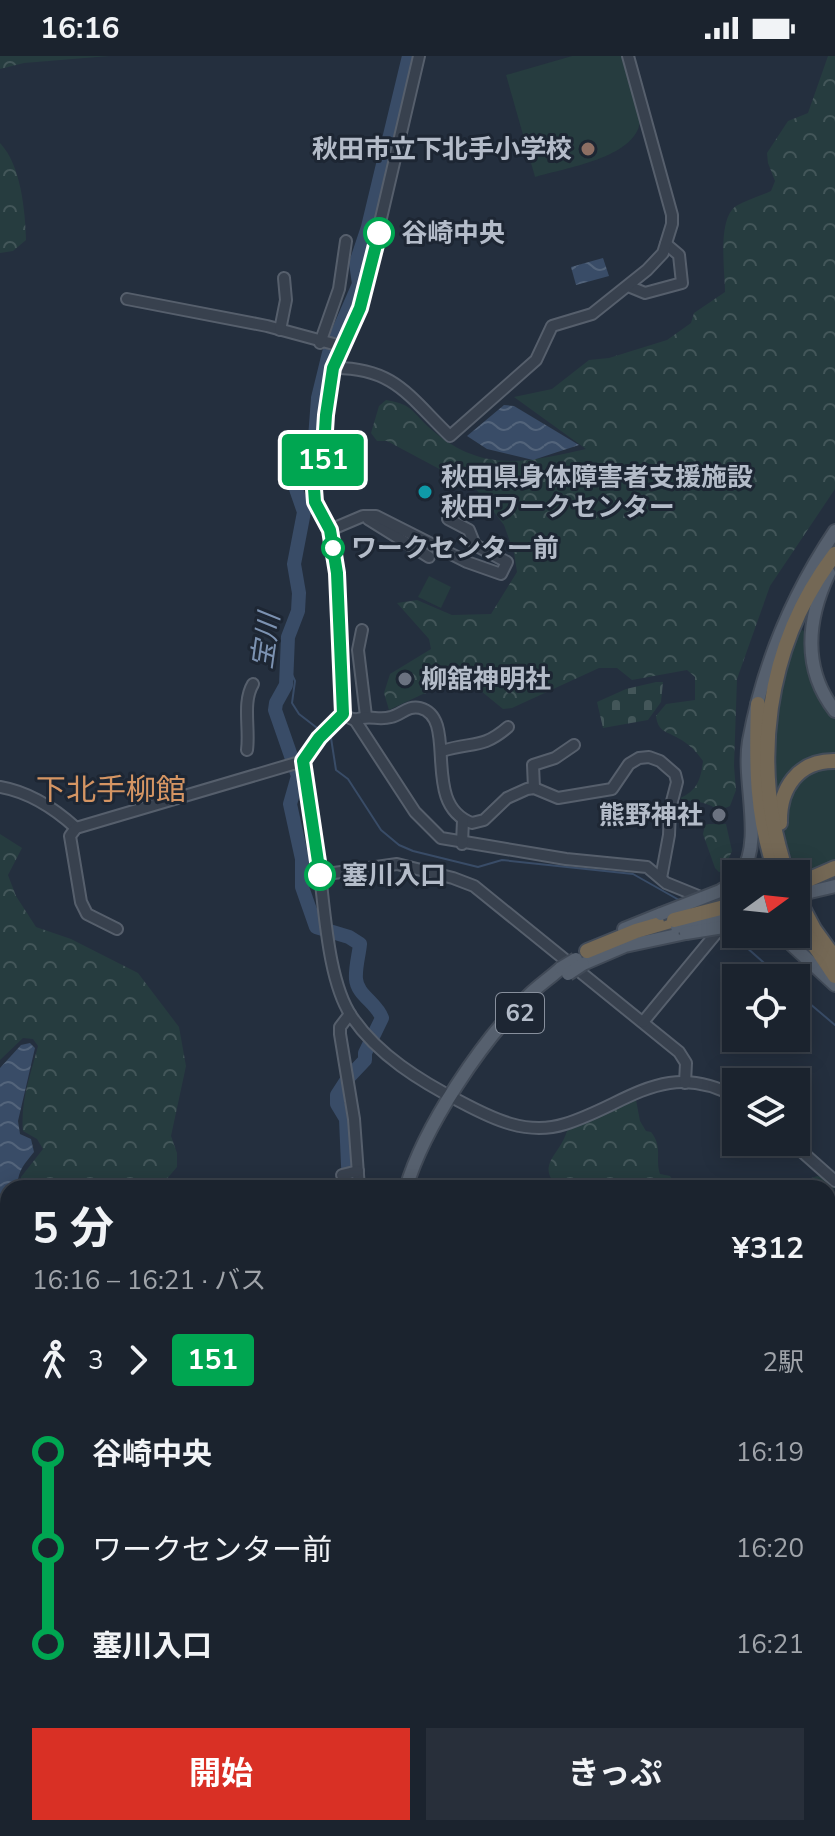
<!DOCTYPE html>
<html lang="ja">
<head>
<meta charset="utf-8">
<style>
  :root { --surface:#1b232e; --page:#282f3a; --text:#f1f3f6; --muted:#a0a4aa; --line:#39404a; --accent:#d93025 }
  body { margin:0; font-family:"Nunito Sans","Noto Sans JP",sans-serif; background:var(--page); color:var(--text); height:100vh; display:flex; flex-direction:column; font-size:30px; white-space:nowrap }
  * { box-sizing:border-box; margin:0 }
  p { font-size:26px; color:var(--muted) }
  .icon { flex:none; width:44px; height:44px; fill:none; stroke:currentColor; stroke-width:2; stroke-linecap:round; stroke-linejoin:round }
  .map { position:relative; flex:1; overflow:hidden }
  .panel { position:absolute; left:0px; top:1124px; width:836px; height:656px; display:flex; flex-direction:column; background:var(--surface); border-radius:24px 24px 0 0; box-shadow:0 4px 20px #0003,0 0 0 2px var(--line) }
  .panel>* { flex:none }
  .badge { padding:0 16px; border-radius:6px; font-size:28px; line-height:52px }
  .needle { width:52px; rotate:75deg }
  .controls { position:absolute; left:722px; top:804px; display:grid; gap:16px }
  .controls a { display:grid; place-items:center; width:88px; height:88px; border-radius:0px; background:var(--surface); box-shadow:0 4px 20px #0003,0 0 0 2px var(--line); font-size:40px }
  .map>.badge { position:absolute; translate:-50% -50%; box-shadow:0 0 0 4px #fff }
  .legs { display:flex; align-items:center; gap:12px; height:88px; padding:0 32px; font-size:26px }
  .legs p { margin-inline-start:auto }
  .overview { display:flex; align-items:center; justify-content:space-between; height:136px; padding:0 32px }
  h1 { font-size:44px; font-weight:700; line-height:60px }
  .action { display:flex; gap:16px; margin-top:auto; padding:16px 32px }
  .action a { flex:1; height:92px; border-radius:0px; background:var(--accent); color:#fff; font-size:32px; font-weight:700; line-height:92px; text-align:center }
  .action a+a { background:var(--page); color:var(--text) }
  ul { padding:0 32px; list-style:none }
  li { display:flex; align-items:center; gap:28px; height:96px; font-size:30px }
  li i { display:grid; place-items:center; width:12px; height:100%; margin:0 10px; background:currentColor }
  li i::after { content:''; width:20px; height:20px; margin:-10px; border:6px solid; border-radius:50%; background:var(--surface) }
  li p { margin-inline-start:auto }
  li:first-child i { background:linear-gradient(#0000 50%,currentColor 0) }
  li:last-child i { background:linear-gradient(currentColor 50%,#0000 0) }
  .status { display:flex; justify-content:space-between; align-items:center; height:56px; padding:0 40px; background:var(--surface); direction:ltr }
  .status svg { height:22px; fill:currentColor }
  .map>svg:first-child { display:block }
  .grass { fill:#263c3f }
  .forest { fill:url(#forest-crowns) }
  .cemetery { fill:url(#cemetery-stones) }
  .water { fill:url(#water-waves) }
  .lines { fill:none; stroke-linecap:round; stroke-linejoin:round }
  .stream { stroke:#394c67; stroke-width:2 }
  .river { stroke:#394c67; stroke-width:14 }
  .minor-casing { stroke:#565f6c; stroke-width:14 }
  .major-casing { stroke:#414a57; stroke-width:16 }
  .highway-casing { stroke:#434c59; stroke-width:18 }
  .minor { stroke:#38414e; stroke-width:10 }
  .major { stroke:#56606e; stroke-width:12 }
  .highway { stroke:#746855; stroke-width:14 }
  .major-bridge-casing { stroke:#414a57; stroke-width:16; stroke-linecap:butt }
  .highway-bridge-casing { stroke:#434c59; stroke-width:18; stroke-linecap:butt }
  .major-bridge { stroke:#56606e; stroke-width:12 }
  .highway-bridge { stroke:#746855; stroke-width:14 }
  .line-1-casing { stroke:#fff; stroke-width:18 }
  .line-1 { stroke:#00a651; stroke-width:12 }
  .education-dot { fill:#8d6e63; stroke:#1d2633; stroke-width:3 }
  .stop-1-dot { fill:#fff; stroke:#00a651; stroke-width:4 }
  .culture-dot { fill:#0f9aa8; stroke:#1d2633; stroke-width:3 }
  .worship-dot { fill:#6b7280; stroke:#1d2633; stroke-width:3 }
  .labels { text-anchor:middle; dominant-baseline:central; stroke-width:6; stroke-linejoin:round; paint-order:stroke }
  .shield { fill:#1d2633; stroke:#878f9c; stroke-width:2 }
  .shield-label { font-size:24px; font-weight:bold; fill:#b4bcc9 }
  .poi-label { font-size:26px; font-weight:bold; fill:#b4bcc9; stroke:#1d2633; text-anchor:end }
  .stop-label { font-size:26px; font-weight:bold; fill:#b4bcc9; stroke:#1d2633; text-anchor:start }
  .water-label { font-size:28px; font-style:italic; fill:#7c92b1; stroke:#1d2633 }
  .quarter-label { font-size:30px; fill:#d59563; stroke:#1d2633 }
</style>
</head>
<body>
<div class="status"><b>16:16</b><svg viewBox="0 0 49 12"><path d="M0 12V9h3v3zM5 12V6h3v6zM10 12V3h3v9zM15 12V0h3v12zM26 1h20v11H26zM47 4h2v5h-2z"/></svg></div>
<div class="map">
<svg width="835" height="1780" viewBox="0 0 835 1780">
  <defs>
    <pattern id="forest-crowns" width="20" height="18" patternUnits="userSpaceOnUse" patternTransform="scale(2)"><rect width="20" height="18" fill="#263c3f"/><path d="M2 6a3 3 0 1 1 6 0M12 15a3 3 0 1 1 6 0" fill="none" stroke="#435659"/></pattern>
    <pattern id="cemetery-stones" width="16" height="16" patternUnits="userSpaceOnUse" patternTransform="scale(2)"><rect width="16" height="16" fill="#263c3f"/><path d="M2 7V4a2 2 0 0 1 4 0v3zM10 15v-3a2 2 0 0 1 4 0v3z" fill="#435659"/></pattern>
    <pattern id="water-waves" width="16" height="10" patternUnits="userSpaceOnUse" patternTransform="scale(2)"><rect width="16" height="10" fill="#394c67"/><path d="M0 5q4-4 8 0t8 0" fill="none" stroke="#53647b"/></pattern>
  </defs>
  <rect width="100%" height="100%" fill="#242f3e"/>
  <g class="grass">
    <path d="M572 0H622C626 13 642 55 640 66 635 102 565 112 535 121L506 19Z"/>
    <path d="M429 520 451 531 441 552 418 541Z"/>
    <path d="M797 573 806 575V598L835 663V701C795 710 781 712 777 756L772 725 779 632Z"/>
    <path d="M835 709V806L799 824 786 786 783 759 801 719Z"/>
  </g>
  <g class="forest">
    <path d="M0 0H109L24 7 0 13Z"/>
    <path d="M828 0H835V433L770 530 737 623 734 710 736 734 730 750C716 757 713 748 699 746 691 744 687 746 680 742 697 735 701 723 703 705 696 695 689 688 678 682 666 675 658 676 656 660L666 648 695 644V621L687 614 632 624 617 612H599L512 652 503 653 481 635 463 626 423 638 389 654 384 637 390 618 431 593 429 583 397 547 417 544 452 559 491 558 517 516 514 497 504 469 475 432 387 385H377L371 377 379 350 386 344C415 349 411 356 432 374 483 418 527 406 586 393L514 341 552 333 589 304 609 302 667 284 691 267 694 257 725 236C725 216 717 163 736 150 746 144 760 140 771 135L775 125 768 107 767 97 788 65 808 57Z"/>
    <path d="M0 87C21 109 25 154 26 184L13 195 0 197Z"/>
    <path d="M709 768H726L732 795 723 815 719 816 715 812 703 778 705 769Z"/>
    <path d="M0 778 22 792 8 819 16 840 36 871 71 883 138 917 179 971 186 1010 171 1080 177 1097V1111L159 1132H21V1121L43 1093 37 1083 23 1075C20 1046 31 1017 38 990L33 983 23 982 0 1004Z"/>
    <path d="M636 1044 640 1065 646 1075 651 1076C663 1091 655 1102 660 1118L670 1120 678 1132H574L564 1128 557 1130C536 1108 560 1099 567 1075Z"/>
    <path d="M818 1120 834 1130C834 1144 828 1155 828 1169V1132H797L801 1125Z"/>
    <path d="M835 1280V1362L828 1367V1281Z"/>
    <path d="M0 1309 8 1310V1391L0 1435 8 1448V1546L0 1550Z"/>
    <path d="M835 1502V1780H621L615 1772H828V1505Z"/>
    <path d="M8 1606V1772H60L49 1780H0V1609Z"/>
  </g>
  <path class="cemetery" d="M656 626H663L661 646 648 664 603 672 597 646 626 633Z"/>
  <g class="water">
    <path d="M603 202 609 220 576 229 571 211Z"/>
    <path d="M504 349 514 350 579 389 533 404 487 393 467 380Z"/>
    <path d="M30 987 35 992 18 1065 20 1078 31 1083 34 1096C25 1107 16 1117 18 1132H8V1280L0 1293V1012L21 989Z"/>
  </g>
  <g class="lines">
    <g class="stream">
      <path d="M288 610 295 625 292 647 299 658 321 675"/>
      <path d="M327 678 331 682 336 714 348 723 381 774 399 789 413 795 478 811 502 804 633 818 679 844"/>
      <path d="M728 875 781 922"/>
      <path d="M796 936 835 969"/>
      <path d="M110 1780 114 1772"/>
    </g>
    <g class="river">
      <path d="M349 1132 346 1063 337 1048V1039L348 1022 365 1004V997L382 962C377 947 357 939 356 923 355 912 359 899 360 888L349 881 316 871 302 831V803L290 748 298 720 275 654 276 647 286 629 288 581 298 555 299 537 294 508 304 456 296 433 298 421 306 398 315 382 318 342 329 297 359 228 356 207 368 171 409 0"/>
      <path d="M302 1772V1780"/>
    </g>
    <defs>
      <g id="minor">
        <path d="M419 0 360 252 333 312 326 359 323 406 314 433 315 446 330 474 337 517 344 644 343 658 319 682 303 705C309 743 315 781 320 819 325 859 329 928 352 961 378 999 420 1025 461 1046 493 1063 527 1080 565 1068 627 1049 665 1002 736 1041"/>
        <path d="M628 230 645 237 682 227 679 199 666 188"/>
        <path d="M127 243 267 270 341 290"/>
        <path d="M280 274 286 244 284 222"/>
        <path d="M320 287 339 233 346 185"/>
        <path d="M333 312C395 311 410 342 450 380L536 304 552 270 592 258 647 214 663 197 672 168V159L628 0"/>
        <path d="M368 463 429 501"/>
        <path d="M330 474 363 460H376L467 506 501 518 507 506 475 489 469 474 448 463"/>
        <path d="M362 574 358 594 366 660"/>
        <path d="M350 662 355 664C370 658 377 665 391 661 401 659 408 649 420 652 460 662 419 748 472 767L484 764 507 742 527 733 534 732 558 742 612 733 629 708 639 702 649 701 660 705 675 718 677 726 670 753 669 779 661 822"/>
        <path d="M355 664 415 756 441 782 566 803 647 811 666 827 698 840 718 856"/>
        <path d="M247 694C250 673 242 646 253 628"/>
        <path d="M442 695C473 685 481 694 508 671"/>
        <path d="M0 731C29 736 54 752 76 772"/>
        <path d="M534 732 533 709 555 702 574 689"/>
        <path d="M462 788 463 764"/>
        <path d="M320 819 397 808 453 822 474 830 679 996 686 1007 685 1027"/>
        <path d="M117 873 87 858 81 846 70 780 76 772 303 705"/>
        <path d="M350 958 340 971V978L354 1063 359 1132"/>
        <path d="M643 966 723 869"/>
        <path d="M791 1086 835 1125"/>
        <path d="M342 1119 358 1115"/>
        <path d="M265 1772 268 1780"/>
        <path d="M52 1780 56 1776 69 1780"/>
        <path d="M103 1780 106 1772"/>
      </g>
      <g id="major">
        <path d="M829 517C807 563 802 613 835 655"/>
        <path d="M741 818C764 784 742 725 749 685 763 608 792 539 835 475"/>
        <path d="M810 836 835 830"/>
        <path d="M624 873 661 858"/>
        <path d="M780 878 835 929"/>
        <path d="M583 908 625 890 686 877"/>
        <path d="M406 1132C424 1071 482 984 528 940 538 930 550 922 561 912"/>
        <path d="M313 1780V1772"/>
      </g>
      <g id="highway">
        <path d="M758 648C756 710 756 759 776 818"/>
        <path d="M780 767C779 733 798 704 835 705"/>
        <path d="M787 818C750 710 765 590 835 498"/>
        <path d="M796 829 835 812"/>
        <path d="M796 839 814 873 835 902"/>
        <path d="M796 862 835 920"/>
        <path d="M587 895 636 875 674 864"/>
        <path d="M828 1229 835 1226"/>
        <path d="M828 1249 835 1246"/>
        <path d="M0 1565 8 1560"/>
        <path d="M0 1578 8 1574"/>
      </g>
    </defs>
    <use href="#minor" class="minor-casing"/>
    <use href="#major" class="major-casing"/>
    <use href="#highway" class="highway-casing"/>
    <use href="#minor" class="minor"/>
    <use href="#major" class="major"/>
    <use href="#highway" class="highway"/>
    <defs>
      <g id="major-bridge">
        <path d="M796 840 810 836"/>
        <path d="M661 858 720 835 734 826"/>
        <path d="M677 871 736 856"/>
        <path d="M686 877 736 869"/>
        <path d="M561 912 576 903"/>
        <path d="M568 918 583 908"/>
      </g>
      <path id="highway-bridge" d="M674 864 736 848"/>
    </defs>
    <use href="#major-bridge" class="major-bridge-casing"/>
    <use href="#highway-bridge" class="highway-bridge-casing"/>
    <use href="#major-bridge" class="major-bridge"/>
    <use href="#highway-bridge" class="highway-bridge"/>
  </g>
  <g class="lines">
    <defs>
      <path id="line-1" d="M320 819 303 705 319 682 343 658 337 517 330 474 315 446 314 433 323 406 326 359 333 312 360 252 379 177"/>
    </defs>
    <use href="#line-1" class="line-1-casing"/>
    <use href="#line-1" class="line-1"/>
  </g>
  <circle class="education-dot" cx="588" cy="93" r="8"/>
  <g class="stop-1-dot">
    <circle cx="379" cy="177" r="14"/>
    <circle cx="333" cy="492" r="10"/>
    <circle cx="320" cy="819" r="14"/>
  </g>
  <circle class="culture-dot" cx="425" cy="436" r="8"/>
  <g class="worship-dot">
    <circle cx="405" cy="623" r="8"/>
    <circle cx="719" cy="759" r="8"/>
  </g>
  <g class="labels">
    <rect class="shield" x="496" y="937" width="48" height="40" rx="6"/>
    <g class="shield-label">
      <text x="520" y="957">62</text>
    </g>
    <g class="poi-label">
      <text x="572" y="93">秋田市立下北手小学校</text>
      <text x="441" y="421" text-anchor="start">秋田県身体障害者支援施設<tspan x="441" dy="30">秋田ワークセンター</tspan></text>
      <text x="421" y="623" text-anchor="start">柳舘神明社</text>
      <text x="703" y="759">熊野神社</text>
    </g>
    <g class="stop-label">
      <text x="401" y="177">谷崎中央</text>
      <text x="351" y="492">ワークセンター前</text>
      <text x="342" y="819">塞川入口</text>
    </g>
    <g class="water-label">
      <text transform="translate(266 585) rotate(-82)">宝川</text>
    </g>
    <g class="quarter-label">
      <text x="111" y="734">下北手柳館</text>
    </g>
  </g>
</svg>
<div class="controls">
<a><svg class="needle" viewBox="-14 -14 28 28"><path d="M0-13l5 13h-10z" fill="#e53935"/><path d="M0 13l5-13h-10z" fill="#a0a4aa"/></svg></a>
<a><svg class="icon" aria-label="locate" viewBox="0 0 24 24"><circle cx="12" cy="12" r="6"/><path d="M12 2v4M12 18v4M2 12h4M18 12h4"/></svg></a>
<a><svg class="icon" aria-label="layers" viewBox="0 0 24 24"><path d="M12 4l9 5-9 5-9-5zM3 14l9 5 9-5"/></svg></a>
</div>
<b class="badge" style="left:323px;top:404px;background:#00a651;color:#fff">151</b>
<section class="panel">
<div class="overview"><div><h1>5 分</h1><p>16:16 – 16:21 · バス</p></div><b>¥312</b></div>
<div class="legs"><svg class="icon" aria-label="walk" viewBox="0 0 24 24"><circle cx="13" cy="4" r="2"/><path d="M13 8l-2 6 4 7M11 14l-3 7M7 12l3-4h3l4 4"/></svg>3<svg class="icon" aria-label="forward" viewBox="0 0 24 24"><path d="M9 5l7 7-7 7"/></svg><b class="badge" style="background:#00a651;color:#fff">151</b><p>2駅</p></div>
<ul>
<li><i style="color:#00a651"></i><b>谷崎中央</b><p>16:19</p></li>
<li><i style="color:#00a651"></i><span>ワークセンター前</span><p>16:20</p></li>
<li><i style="color:#00a651"></i><b>塞川入口</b><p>16:21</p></li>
</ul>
<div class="action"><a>開始</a><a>きっぷ</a></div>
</section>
</div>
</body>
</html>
